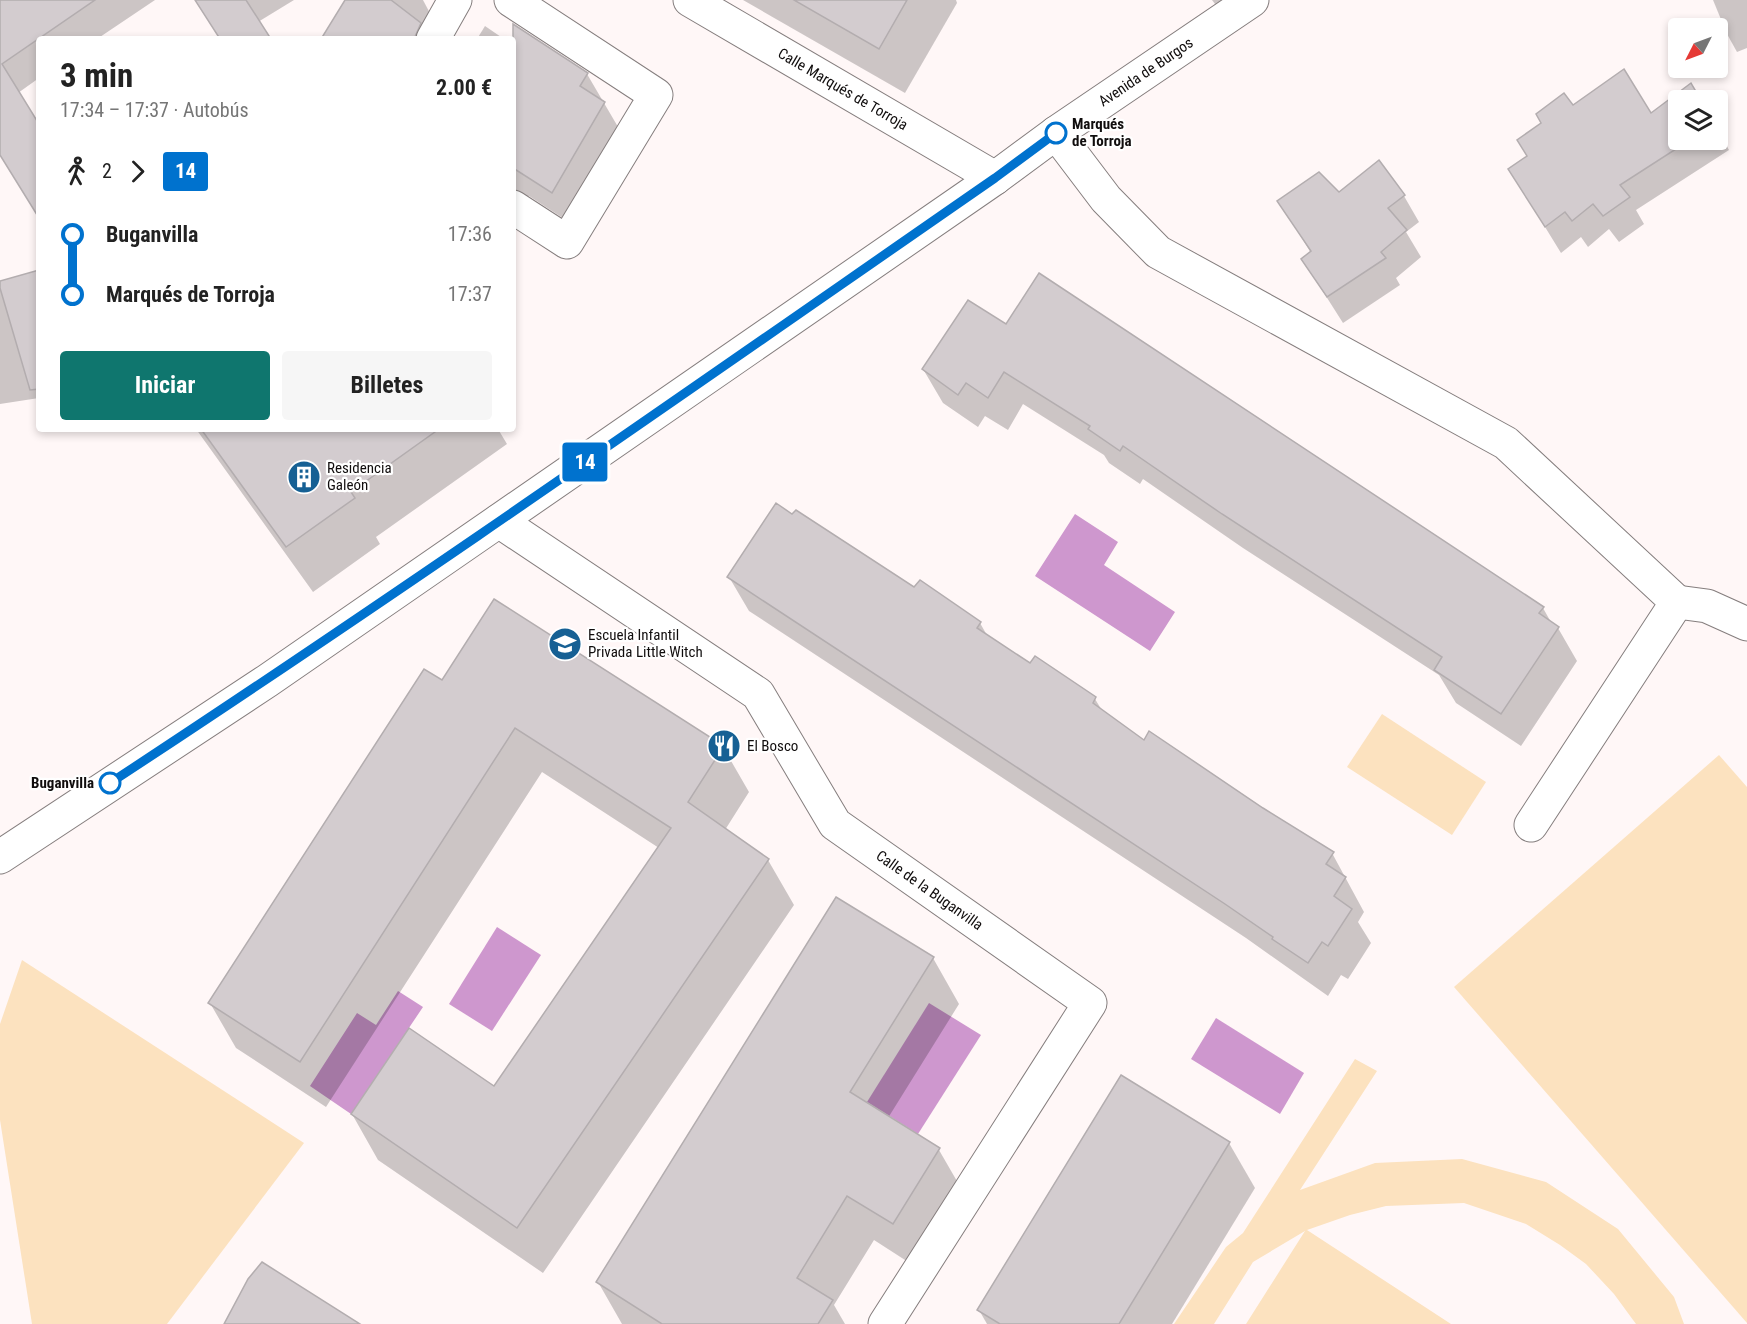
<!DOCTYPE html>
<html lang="es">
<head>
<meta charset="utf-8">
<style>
  :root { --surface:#fff; --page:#f6f6f6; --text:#222; --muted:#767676; --accent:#0f766e }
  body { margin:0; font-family:"Roboto Condensed",sans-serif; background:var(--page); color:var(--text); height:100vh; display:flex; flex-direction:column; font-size:22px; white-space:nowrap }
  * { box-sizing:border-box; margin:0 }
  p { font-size:20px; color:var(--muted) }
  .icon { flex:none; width:33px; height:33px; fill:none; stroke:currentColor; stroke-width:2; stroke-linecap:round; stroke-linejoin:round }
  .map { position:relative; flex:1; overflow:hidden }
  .panel { position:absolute; left:36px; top:36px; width:480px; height:396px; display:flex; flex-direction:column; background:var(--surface); border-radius:6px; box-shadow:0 3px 9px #0003 }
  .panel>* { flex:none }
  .badge { padding:0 12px; border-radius:4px; font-size:21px; line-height:39px }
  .needle { width:39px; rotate:228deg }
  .tools { position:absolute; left:1668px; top:18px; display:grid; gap:12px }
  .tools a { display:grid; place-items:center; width:60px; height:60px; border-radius:6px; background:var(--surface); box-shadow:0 3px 9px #0003; font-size:30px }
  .map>.badge { position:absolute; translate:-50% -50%; box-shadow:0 0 0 3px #fff }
  .legs { display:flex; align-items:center; gap:9px; height:66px; padding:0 24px; font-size:20px }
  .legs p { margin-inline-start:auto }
  .head { display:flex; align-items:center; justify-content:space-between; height:102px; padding:0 24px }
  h1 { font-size:33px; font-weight:700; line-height:45px }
  .action { display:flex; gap:12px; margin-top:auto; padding:12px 24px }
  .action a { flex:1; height:69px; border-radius:6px; background:var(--accent); color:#fff; font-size:24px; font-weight:700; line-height:69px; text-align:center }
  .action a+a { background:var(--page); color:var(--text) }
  ul { padding:0 24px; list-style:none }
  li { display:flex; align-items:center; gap:21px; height:60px; font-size:22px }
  li i { display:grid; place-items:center; width:9px; height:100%; margin:0 8px; background:currentColor }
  li i::after { content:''; width:15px; height:15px; margin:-8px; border:4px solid; border-radius:50%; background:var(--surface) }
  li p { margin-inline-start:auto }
  li:first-child i { background:linear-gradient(#0000 50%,currentColor 0) }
  li:last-child i { background:linear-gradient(currentColor 50%,#0000 0) }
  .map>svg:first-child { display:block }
  .green { fill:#fce2bf }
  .water { fill:#ce97ce }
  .shadow { fill:#0003 }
  .building { fill:#d3cccf; stroke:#b3adaf; stroke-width:1.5 }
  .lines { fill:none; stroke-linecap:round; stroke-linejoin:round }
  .minor-casing { stroke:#857e7e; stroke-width:35 }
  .minor { stroke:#fff; stroke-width:33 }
  .line-1-casing { stroke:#fff; stroke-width:14 }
  .line-1 { stroke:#0072ce; stroke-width:9 }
  .stop-1-dot { fill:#fff; stroke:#0072ce; stroke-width:3 }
  .labels { text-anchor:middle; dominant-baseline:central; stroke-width:4.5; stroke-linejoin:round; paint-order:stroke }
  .street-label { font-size:15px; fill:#100d0d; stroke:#fff }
  .stop-label { font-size:15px; font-weight:bold; fill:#100d0d; stroke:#fff; text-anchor:start }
  .poi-label { font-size:15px; fill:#100d0d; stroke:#fff; text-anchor:start }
</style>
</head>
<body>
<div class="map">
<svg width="1747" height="1324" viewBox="0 0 1747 1324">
  <rect width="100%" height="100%" fill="#fff7f7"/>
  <g class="green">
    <path d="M1382 714 1486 782 1452 835 1347 767Z"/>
    <path d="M1719 755 1747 787V1323L1454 987Z"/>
    <path d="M22 960 304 1143 167 1324H32L0 1120V1024Z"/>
    <path d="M1355 1059 1377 1071 1300 1190 1375 1163 1462 1159 1546 1182 1618 1229 1674 1297 1684 1324H1636L1614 1294 1586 1264 1560 1245 1526 1224 1464 1203 1386 1206 1350 1215 1307 1230 1451 1324H1246L1305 1231 1253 1262 1214 1324H1174L1226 1247 1243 1233Z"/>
  </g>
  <g class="water">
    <path d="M1075 514 1118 542 1104 565 1175 612 1150 651 1035 576Z"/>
    <path d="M497 927 541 955 492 1031 449 1004Z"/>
    <path d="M398 991 423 1007 351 1114 310 1086 357 1013 376 1025Z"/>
    <path d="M929 1003 981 1035 918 1134 867 1102Z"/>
    <path d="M1216 1018 1304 1073 1280 1114 1191 1059Z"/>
  </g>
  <g class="shadow">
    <path d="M0 0H155L97 39H39V78L18 93 39 127V217L0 154Z"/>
    <path d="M195 0H294L258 22 269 39H220Z"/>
    <path d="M347 0H423L432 17 428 39H323Z"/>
    <path d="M743 0H956L957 3 905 93Z"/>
    <path d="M1212 0H1237L1221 12Z"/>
    <path d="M1713 0H1747V48L1737 52 1727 34Z"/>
    <path d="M485 26 504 39H477Z"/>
    <path d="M513 40 587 74 621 132 569 222 529 196 513 198Z"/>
    <path d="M1690 86 1700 100H1678V140H1718V130L1729 150 1636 210 1644 224 1619 242 1609 229 1588 247 1581 237 1561 253 1510 170 1528 157 1573 107 1651 115Z"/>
    <path d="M1339 194 1404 196 1419 222 1406 232 1421 257 1396 278 1400 285 1343 323 1303 260 1311 253 1279 201Z"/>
    <path d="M39 272V398L0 404V283Z"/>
    <path d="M1006 326 1543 608 1552 624 1558 628 1577 661 1521 746 1456 703 1439 675 1243 548 1143 479 1140 484 1109 463 1104 455 1023 404 1008 430 985 416 978 427 943 403 923 369Z"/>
    <path d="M196 429H498L507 444 376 537 380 544 313 592Z"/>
    <path d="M729 577 915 589 980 623 988 637 1031 665 1095 699 1103 712 1144 742 1263 809 1332 853 1364 912 1358 922 1371 943 1348 979 1341 975 1328 996 1246 938 749 611Z"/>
    <path d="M442 682 723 747 749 792 725 830 768 860 794 905 543 1273 378 1160 352 1114 494 1088 659 848 542 772 326 1107 236 1048 210 1003Z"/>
    <path d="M933 958 959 1004 888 1118 939 1150 965 1195 919 1269 874 1240 834 1305 845 1324H622L598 1282Z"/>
    <path d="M1229 1143 1255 1188 1172 1324H987L979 1310Z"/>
  </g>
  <g class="building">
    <path d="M0 0H95L2 64 39 124V218L0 155Z"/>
    <path d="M195 0H246L271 39H220Z"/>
    <path d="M345 0H391L421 23 414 39H321Z"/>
    <path d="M794 0H907L879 49Z"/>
    <path d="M513 24 588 73 580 86 605 102 552 193 513 168Z"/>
    <path d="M1624 69 1651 113 1691 83 1701 100H1678V140H1690L1620 185 1630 197 1603 216 1593 204 1572 221 1565 212 1545 227 1508 169 1527 156 1517 140 1541 123 1536 114 1564 93 1573 105Z"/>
    <path d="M1379 160 1405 195 1388 208 1407 230 1381 252 1386 258 1327 297 1301 259 1311 251 1277 201 1319 172 1339 192Z"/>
    <path d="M39 270V389L30 390 0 288V281Z"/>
    <path d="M1039 273 1544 607 1539 613 1559 627 1501 714 1434 670 1442 657 1222 514 1123 446 1120 451 1088 429 1090 426 1004 372 988 398 966 383 958 395 922 369 968 300 1006 324Z"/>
    <path d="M201 429H439L351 492 355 498 286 547Z"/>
    <path d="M776 503 792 514 796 510 914 587 920 580 981 622 977 628 1030 663 1035 656 1096 697 1093 703 1144 740 1149 731 1263 808 1334 852 1326 864 1346 877 1334 896 1352 909 1328 946 1322 942 1308 963 1272 939 1273 937 1225 904 727 577Z"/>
    <path d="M494 599 724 746 688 802 769 859 517 1228 351 1114 409 1028 494 1086 671 828 515 728 300 1062 208 1003 424 669 442 680Z"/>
    <path d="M836 897 934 957 850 1092 940 1148 893 1224 847 1196 797 1278 833 1300 818 1324H662L596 1282Z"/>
    <path d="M1121 1075 1230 1142 1119 1324H1000L977 1310Z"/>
    <path d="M262 1262 360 1324H224L248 1279Z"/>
  </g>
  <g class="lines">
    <defs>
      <g id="minor">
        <path d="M511 0 656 95 567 242 513 207"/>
        <path id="s1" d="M690 0 995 178"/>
        <path d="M433 39 455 0"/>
        <path d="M1056 133 1106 199 1158 252 1506 443 1677 602 1531 825"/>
        <path id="s2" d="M499 521 758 694 835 824 1090 1003 885 1324"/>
        <path d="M1677 602 1707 606 1747 624"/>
        <path id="s3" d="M0 857 267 681 995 178 1056 133 1252 0"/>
      </g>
    </defs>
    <use href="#minor" class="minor-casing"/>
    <use href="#minor" class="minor"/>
  </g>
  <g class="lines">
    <defs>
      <path id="line-1" d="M110 783C409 587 702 381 995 178L1056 133"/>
    </defs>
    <use href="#line-1" class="line-1-casing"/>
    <use href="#line-1" class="line-1"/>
  </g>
  <defs>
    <symbol id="building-disc" viewBox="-11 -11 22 22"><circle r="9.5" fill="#166094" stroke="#fff"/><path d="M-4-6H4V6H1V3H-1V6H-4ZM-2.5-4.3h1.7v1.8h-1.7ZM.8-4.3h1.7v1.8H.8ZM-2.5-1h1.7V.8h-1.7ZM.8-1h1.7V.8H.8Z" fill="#fff"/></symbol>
    <symbol id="school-disc" viewBox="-11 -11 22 22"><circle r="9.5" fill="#166094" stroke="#fff"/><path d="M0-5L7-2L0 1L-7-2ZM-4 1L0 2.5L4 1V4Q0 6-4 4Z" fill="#fff"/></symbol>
    <symbol id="restaurant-disc" viewBox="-11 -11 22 22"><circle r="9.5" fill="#166094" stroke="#fff"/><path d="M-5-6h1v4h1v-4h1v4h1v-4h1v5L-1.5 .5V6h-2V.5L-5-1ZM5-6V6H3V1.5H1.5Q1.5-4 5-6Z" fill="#fff"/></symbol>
  </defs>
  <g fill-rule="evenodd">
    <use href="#building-disc" x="285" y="458" width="38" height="38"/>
    <use href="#school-disc" x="546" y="625" width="38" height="38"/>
    <use href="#restaurant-disc" x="705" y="727" width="38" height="38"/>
  </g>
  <g class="stop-1-dot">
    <circle cx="1056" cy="133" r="10"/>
    <circle cx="110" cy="783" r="10"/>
  </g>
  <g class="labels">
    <g class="street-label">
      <text stroke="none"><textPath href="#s3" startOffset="1389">Avenida de Burgos</textPath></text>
      <text stroke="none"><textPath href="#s1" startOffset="177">Calle Marqués de Torroja</textPath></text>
      <text stroke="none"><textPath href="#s2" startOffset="578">Calle de la Buganvilla</textPath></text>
    </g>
    <g class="stop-label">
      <text x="1072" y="124">Marqués<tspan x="1072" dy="17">de Torroja</tspan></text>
      <text x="94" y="783" text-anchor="end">Buganvilla</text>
    </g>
    <g class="poi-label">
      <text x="327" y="468">Residencia<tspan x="327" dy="17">Galeón</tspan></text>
      <text x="588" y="635">Escuela Infantil<tspan x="588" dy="17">Privada Little Witch</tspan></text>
      <text x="747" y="746">El Bosco</text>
    </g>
  </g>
</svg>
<div class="tools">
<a><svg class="needle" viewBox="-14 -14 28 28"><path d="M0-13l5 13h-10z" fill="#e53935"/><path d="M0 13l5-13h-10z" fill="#767676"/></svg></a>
<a><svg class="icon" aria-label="layers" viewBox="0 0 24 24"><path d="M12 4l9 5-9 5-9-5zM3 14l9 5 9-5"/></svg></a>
</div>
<b class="badge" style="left:585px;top:462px;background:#0072ce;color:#fff">14</b>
<section class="panel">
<div class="head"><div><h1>3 min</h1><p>17:34 – 17:37 · Autobús</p></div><b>2.00 €</b></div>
<div class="legs"><svg class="icon" aria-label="walk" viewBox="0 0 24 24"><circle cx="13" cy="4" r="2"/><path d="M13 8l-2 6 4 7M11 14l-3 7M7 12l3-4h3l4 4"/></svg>2<svg class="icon" aria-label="forward" viewBox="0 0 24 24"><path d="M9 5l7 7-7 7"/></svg><b class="badge" style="background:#0072ce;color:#fff">14</b></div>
<ul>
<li><i style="color:#0072ce"></i><b>Buganvilla</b><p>17:36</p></li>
<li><i style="color:#0072ce"></i><b>Marqués de Torroja</b><p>17:37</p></li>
</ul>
<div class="action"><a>Iniciar</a><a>Billetes</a></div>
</section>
</div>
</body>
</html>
